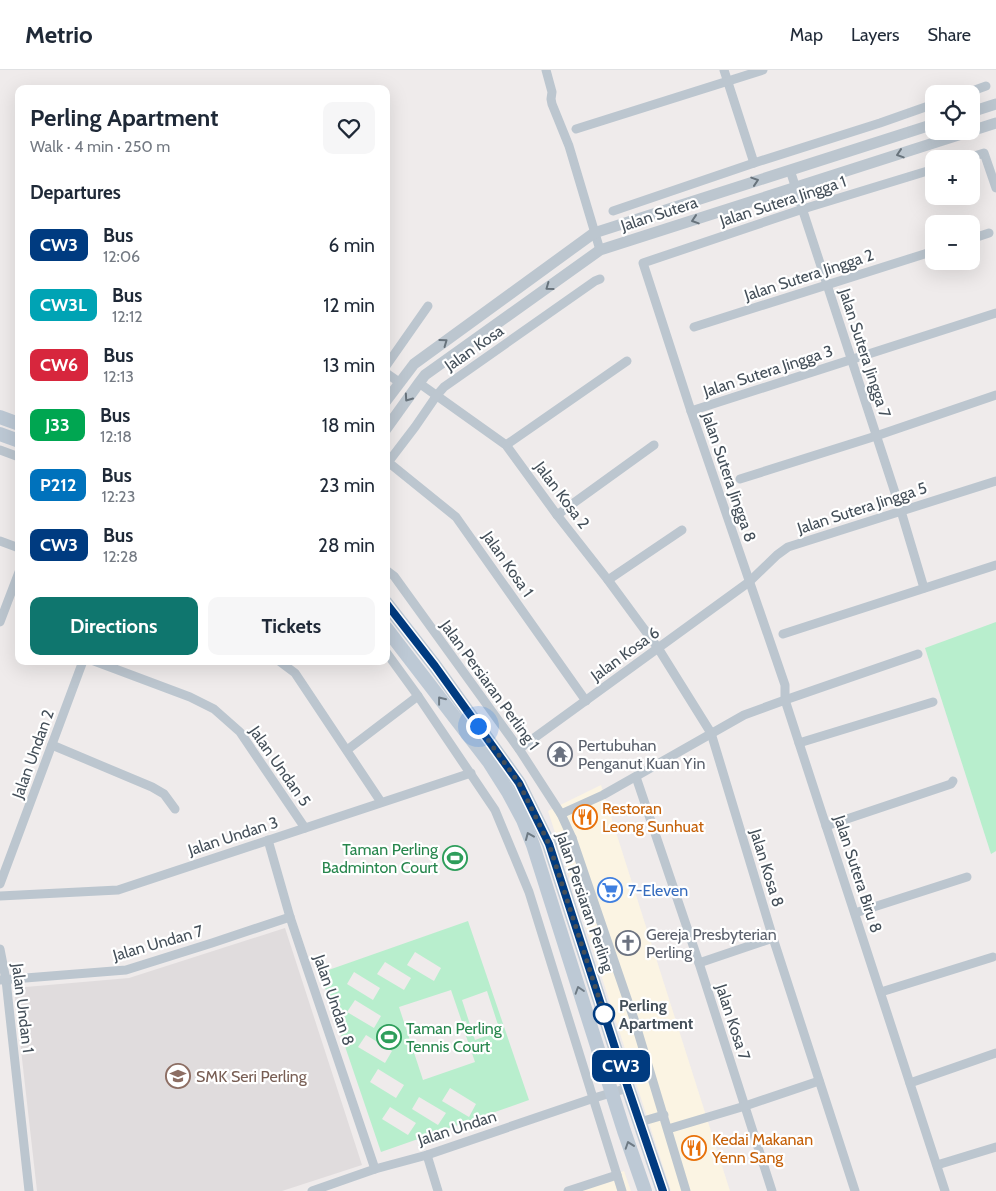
<!DOCTYPE html>
<html lang="en">
<head>
<meta charset="utf-8">
<style>
  :root { --surface:#fff; --page:#f6f6f7; --text:#1f2937; --muted:#747a83; --line:#e0e1e3; --accent:#0f766e }
  body { margin:0; font-family:Cabin,sans-serif; background:var(--page); color:var(--text); height:100vh; display:flex; flex-direction:column; font-size:19px; white-space:nowrap }
  * { box-sizing:border-box; margin:0 }
  p { font-size:16px; color:var(--muted) }
  .icon { flex:none; width:28px; height:28px; fill:none; stroke:currentColor; stroke-width:2; stroke-linecap:round; stroke-linejoin:round }
  .map { position:relative; flex:1; overflow:hidden }
  .side { position:absolute; left:15px; top:15px; width:375px; height:580px; display:flex; flex-direction:column; background:var(--surface); border-radius:10px; box-shadow:0 5px 20px #0002 }
  .side>* { flex:none }
  .badge { padding:0 10px; border-radius:8px; font-size:18px; line-height:32px }
  .controls { position:absolute; left:925px; top:15px; display:grid; gap:10px }
  .controls a { display:grid; place-items:center; width:55px; height:55px; border-radius:10px; background:var(--surface); box-shadow:0 5px 20px #0002; font-size:25px }
  .you { position:absolute; width:25px; height:25px; margin:-12px; border:4px solid #fff; border-radius:50%; background:#1a73e8; box-shadow:0 0 0 8px #1a73e833 }
  .map>.badge { position:absolute; translate:-50% -50%; box-shadow:0 0 0 2px #fff }
  h2 { padding:0 15px; font-size:19px; line-height:45px }
  .round { display:grid; place-items:center; flex:none; width:52px; height:52px; border-radius:10px; background:var(--page) }
  .overview { display:flex; align-items:center; justify-content:space-between; height:85px; padding:0 15px }
  h1 { font-size:24px; font-weight:700; line-height:38px }
  .primary-button { display:flex; gap:10px; margin-top:auto; padding:10px 15px }
  .primary-button a { flex:1; height:58px; border-radius:10px; background:var(--accent); color:#fff; font-size:20px; font-weight:700; line-height:58px; text-align:center }
  .primary-button a+a { background:var(--page); color:var(--text) }
  ul { padding:0; list-style:none }
  li { display:flex; align-items:center; gap:15px; height:60px; padding:0 15px }
  li div { flex:1 }
  li b { display:block; font-size:19px }
  li em { font-style:normal }
  li .badge { min-width:55px; font-weight:700; text-align:center }
  header { display:flex; align-items:center; gap:30px; box-sizing:border-box; height:70px; padding:0 25px; background:var(--surface); border-bottom:1px solid var(--line) }
  header strong { font-size:24px }
  nav { display:flex; gap:28px; margin-inline-start:auto; font-size:18px }
  .map>svg:first-child { display:block }
  .commercial { fill:#fbf4e3 }
  .education { fill:#e0dcdd }
  .green { fill:#b8eecd; fill-rule:evenodd }
  .lines { fill:none; stroke-linecap:round; stroke-linejoin:round }
  .minor { stroke:#bcc6cf; stroke-width:9 }
  .tertiary { stroke:#bcc6cf; stroke-width:11 }
  .secondary { stroke:#bdc9d5; stroke-width:14 }
  .oneway { stroke:#68737c }
  .oneway2 { stroke:#6e7a84 }
  .line-casing { stroke:#fff; stroke-width:11 }
  .line { stroke:#003b80; stroke-width:8 }
  .walk { stroke:#444f59; stroke-width:5; stroke-dasharray:0 9 }
  .stop-dot { fill:#fff; stroke:#003b80; stroke-width:2.5 }
  .labels { text-anchor:middle; dominant-baseline:central; stroke-width:4.5; stroke-linejoin:round; paint-order:stroke }
  .street-label { font-size:16px; fill:#444f59; stroke:#fff }
  .worship-label { font-size:16px; fill:#5b616d; stroke:#fff; text-anchor:start }
  .food-label { font-size:16px; fill:#c56008; stroke:#fff; text-anchor:start }
  .leisure-label { font-size:16px; fill:#27864d; stroke:#fff; text-anchor:end }
  .shop-label { font-size:16px; fill:#366cbe; stroke:#fff; text-anchor:start }
  .stop-label { font-size:16px; font-weight:bold; fill:#444f59; stroke:#fff; text-anchor:start }
  .education-label { font-size:16px; fill:#785e54; stroke:#fff; text-anchor:start }
</style>
</head>
<body>
<header>
<strong>Metrio</strong>
<nav><a>Map</a><a>Layers</a><a>Share</a></nav>
</header>
<div class="map">
<svg width="996" height="1121" viewBox="0 0 996 1121">
  <rect width="100%" height="100%" fill="#efebeb"/>
  <g class="commercial">
    <path d="M601 715 730 1121H671L548 741Z"/>
    <path d="M624 1101 631 1121H562Z"/>
  </g>
  <path class="education" d="M285 858 362 1095 282 1121H37L14 918 129 908Z"/>
  <g class="green">
    <path d="M996 552V781L991 784 925 578Z"/>
    <path d="M468 851 529 1030 381 1082 320 903ZM415 882 441 898 434 911 407 895ZM385 892 411 908 404 920 377 904ZM354 902 380 918 373 930 347 914ZM451 920 462 952 466 951 469 961 465 963 475 992 423 1010 399 937ZM487 921 500 961 475 970 462 930ZM355 930 381 946 374 958 347 942ZM366 965 392 981 385 993 358 977ZM378 999 404 1015 396 1028 370 1012ZM450 1018 476 1034 469 1047 442 1031ZM419 1027 446 1043 438 1055 412 1039ZM390 1037 416 1053 408 1065 382 1049Z"/>
  </g>
  <g class="lines">
    <g class="minor">
      <path d="M546 0 552 22 551 29 552 34 569 76 600 180"/>
      <path d="M724 0 754 93"/>
      <path d="M964 24 986 16"/>
      <path d="M576 59 763 0"/>
      <path d="M965 89 984 83 996 118"/>
      <path d="M934 99 803 139 643 193 691 341 785 615V630L945 1121"/>
      <path d="M790 100 799 128"/>
      <path d="M801 135 901 441 924 518"/>
      <path d="M613 141 754 93 880 53 934 34"/>
      <path d="M971 169 989 163"/>
      <path d="M694 257 934 181"/>
      <path d="M386 296 428 236"/>
      <path d="M386 303 399 312"/>
      <path d="M419 313 506 375 557 445 608 510 658 578 711 663 773 868 855 1121"/>
      <path d="M691 341 996 243"/>
      <path d="M506 375 627 291"/>
      <path d="M0 380 19 387"/>
      <path d="M388 392 456 447 586 631"/>
      <path d="M386 395 415 357 437 325 444 317 595 211 600 209"/>
      <path d="M740 409 876 366 996 325"/>
      <path d="M557 445 654 375"/>
      <path d="M0 471 19 478"/>
      <path d="M386 500 394 506 519 679 561 744 572 768 635 952 686 1121"/>
      <path d="M608 510 682 460"/>
      <path d="M0 552 19 502"/>
      <path d="M783 564 996 495"/>
      <path d="M386 582 418 626 495 740 529 822 622 1121"/>
      <path d="M94 591 190 627 214 639 240 662 305 758"/>
      <path d="M279 591 295 603 381 732"/>
      <path d="M799 673 933 632"/>
      <path d="M52 675 152 717 164 724 175 739"/>
      <path d="M519 679 749 512 777 485 788 477 996 411"/>
      <path d="M347 680 418 626"/>
      <path d="M636 707 699 893 772 1121"/>
      <path d="M561 744 603 725 744 645 785 630 918 584"/>
      <path d="M826 756 951 714 953 711"/>
      <path d="M268 770 290 847 305 892 375 1099"/>
      <path d="M549 774 572 768"/>
      <path d="M0 814 83 591"/>
      <path d="M0 826 118 820 471 703"/>
      <path d="M855 843 967 807"/>
      <path d="M0 879 6 910 29 1121"/>
      <path d="M699 893 773 868"/>
      <path d="M0 910 126 900 212 873 290 847"/>
      <path d="M881 922 993 887"/>
      <path d="M910 1013 996 983"/>
      <path d="M640 1052 664 1045"/>
      <path d="M668 1059 745 1036 819 1011"/>
      <path d="M427 1085 438 1121"/>
      <path d="M937 1095 996 1077"/>
      <path d="M312 1121 375 1099 427 1085 594 1028 628 1018"/>
      <path d="M568 1121 617 1105"/>
    </g>
    <g class="tertiary">
      <path d="M971 42 996 34"/>
      <path d="M386 331 414 294 594 163 934 54"/>
      <path d="M386 359 419 313 425 305 600 180 996 53"/>
    </g>
    <g class="secondary">
      <path d="M0 347 19 354"/>
      <path d="M0 364 19 371"/>
      <path d="M386 533 435 596 519 713 549 774 628 1018 663 1121"/>
      <path d="M386 558 489 692 508 722 523 750 533 775 624 1061 645 1121"/>
    </g>
  </g>
  <defs><path id="oneway-chevron" d="M-2-3.5L2.5 0L-2 3.5" fill="none" stroke-width="1.6" stroke-linecap="round" stroke-linejoin="round" transform="scale(1.25)"/></defs>
  <g class="oneway">
    <use href="#oneway-chevron" transform="translate(900 84) rotate(162)"/>
    <use href="#oneway-chevron" transform="translate(755 111) rotate(-18)"/>
    <use href="#oneway-chevron" transform="translate(695 150) rotate(162)"/>
    <use href="#oneway-chevron" transform="translate(549 217) rotate(144)"/>
    <use href="#oneway-chevron" transform="translate(444 272) rotate(-36)"/>
    <use href="#oneway-chevron" transform="translate(408 328) rotate(125)"/>
  </g>
  <g class="oneway2">
    <use href="#oneway-chevron" transform="translate(441 630) rotate(-128)"/>
    <use href="#oneway-chevron" transform="translate(529 766) rotate(-113)"/>
    <use href="#oneway-chevron" transform="translate(579 920) rotate(-108)"/>
    <use href="#oneway-chevron" transform="translate(629 1075) rotate(-109)"/>
  </g>
  <g class="lines">
    <defs>
      <path id="line" d="M386 533 435 596 519 713 549 774 628 1018 663 1121"/>
    </defs>
    <use href="#line" class="line-casing"/>
    <use href="#line" class="line"/>
    <path class="walk" d="M478 656 519 713 549 774 606 950 604 944"/>
  </g>
  <defs>
    <symbol id="temple-ring" viewBox="-11 -11 22 22"><circle r="9.5" fill="#fff" stroke="#6b7280" stroke-width="1.5"/><path d="M0-6L5-2H3V0L6.5 2.5H4V6H1.5V3h-3V6H-4V2.5H-6.5L-3 0V-2H-5Z" fill="#6b7280"/></symbol>
    <symbol id="restaurant-ring" viewBox="-11 -11 22 22"><circle r="9.5" fill="#fff" stroke="#e8710a" stroke-width="1.5"/><path d="M-5-6h1v4h1v-4h1v4h1v-4h1v5L-1.5 .5V6h-2V.5L-5-1ZM5-6V6H3V1.5H1.5Q1.5-4 5-6Z" fill="#e8710a"/></symbol>
    <symbol id="stadium-ring" viewBox="-11 -11 22 22"><circle r="9.5" fill="#fff" stroke="#2e9e5b" stroke-width="1.5"/><path d="M0-5a6.5 5 0 1 0 0 10a6.5 5 0 1 0 0-10ZM-3.5-1.8h7v3.6h-7Z" fill="#2e9e5b"/></symbol>
    <symbol id="supermarket-ring" viewBox="-11 -11 22 22"><circle r="9.5" fill="#fff" stroke="#3f7fe0" stroke-width="1.5"/><path d="M-6-5.5h2.5l.6 2H6L4.5 2H-2.5L-4.4-4H-6ZM-1.5 3.2a1.3 1.3 0 1 0 .1 0ZM3 3.2a1.3 1.3 0 1 0 .1 0Z" fill="#3f7fe0"/></symbol>
    <symbol id="church-ring" viewBox="-11 -11 22 22"><circle r="9.5" fill="#fff" stroke="#6b7280" stroke-width="1.5"/><path d="M-1.2-6h2.4v3.5h3.3v2.4h-3.3V6h-2.4V-.1h-3.3v-2.4h3.3Z" fill="#6b7280"/></symbol>
    <symbol id="school-ring" viewBox="-11 -11 22 22"><circle r="9.5" fill="#fff" stroke="#8d6e63" stroke-width="1.5"/><path d="M0-5L7-2L0 1L-7-2ZM-4 1L0 2.5L4 1V4Q0 6-4 4Z" fill="#8d6e63"/></symbol>
  </defs>
  <g fill-rule="evenodd">
    <use href="#temple-ring" x="546" y="670" width="28" height="28"/>
    <use href="#restaurant-ring" x="571" y="733" width="28" height="28"/>
    <use href="#stadium-ring" x="441" y="774" width="28" height="28"/>
    <use href="#supermarket-ring" x="596" y="806" width="28" height="28"/>
    <use href="#church-ring" x="614" y="859" width="28" height="28"/>
    <use href="#stadium-ring" x="375" y="953" width="28" height="28"/>
    <use href="#school-ring" x="164" y="992" width="28" height="28"/>
    <use href="#restaurant-ring" x="680" y="1064" width="28" height="28"/>
  </g>
  <circle class="stop-dot" cx="604" cy="944" r="10"/>
  <g class="labels">
    <g class="street-label">
      <text transform="translate(783 131) rotate(-18)">Jalan Sutera Jingga 1</text>
      <text transform="translate(659 144) rotate(-18)">Jalan Sutera</text>
      <text transform="translate(809 205) rotate(-18)">Jalan Sutera Jingga 2</text>
      <text transform="translate(474 278) rotate(-35)">Jalan Kosa</text>
      <text transform="translate(865 283) rotate(72)">Jalan Sutera Jingga 7</text>
      <text transform="translate(768 301) rotate(-18)">Jalan Sutera Jingga 3</text>
      <text transform="translate(729 407) rotate(71)">Jalan Sutera Jingga 8</text>
      <text transform="translate(562 425) rotate(53)">Jalan Kosa 2</text>
      <text transform="translate(862 438) rotate(-18)">Jalan Sutera Jingga 5</text>
      <text transform="translate(508 494) rotate(55)">Jalan Kosa 1</text>
      <text transform="translate(625 584) rotate(-36)">Jalan Kosa 6</text>
      <text transform="translate(490 615) rotate(54)">Jalan Persiaran Perling 1</text>
      <text transform="translate(33 684) rotate(-70)">Jalan Undan 2</text>
      <text transform="translate(280 696) rotate(55)">Jalan Undan 5</text>
      <text transform="translate(233 766) rotate(-18)">Jalan Undan 3</text>
      <text transform="translate(767 798) rotate(73)">Jalan Kosa 8</text>
      <text transform="translate(858 804) rotate(72)">Jalan Sutera Biru 8</text>
      <text transform="translate(585 832) rotate(71)">Jalan Persiaran Perling</text>
      <text transform="translate(158 873) rotate(-16)">Jalan Undan 7</text>
      <text transform="translate(334 930) rotate(71)">Jalan Undan 8</text>
      <text transform="translate(23 938) rotate(83)">Jalan Undan 1</text>
      <text transform="translate(733 952) rotate(72)">Jalan Kosa 7</text>
      <text transform="translate(457 1058) rotate(-18)">Jalan Undan</text>
    </g>
    <g class="worship-label">
      <text x="578" y="675">Pertubuhan<tspan x="578" dy="18">Penganut Kuan Yin</tspan></text>
      <text x="646" y="864">Gereja Presbyterian<tspan x="646" dy="18">Perling</tspan></text>
    </g>
    <g class="food-label">
      <text x="602" y="738">Restoran<tspan x="602" dy="18">Leong Sunhuat</tspan></text>
      <text x="712" y="1069">Kedai Makanan<tspan x="712" dy="18">Yenn Sang</tspan></text>
    </g>
    <g class="leisure-label">
      <text x="438" y="779">Taman Perling<tspan x="438" dy="18">Badminton Court</tspan></text>
      <text x="406" y="958" text-anchor="start">Taman Perling<tspan x="406" dy="18">Tennis Court</tspan></text>
    </g>
    <g class="shop-label">
      <text x="628" y="820">7-Eleven</text>
    </g>
    <g class="stop-label">
      <text x="619" y="935">Perling<tspan x="619" dy="18">Apartment</tspan></text>
    </g>
    <g class="education-label">
      <text x="196" y="1006">SMK Seri Perling</text>
    </g>
  </g>
</svg>
<div class="controls">
<a><svg class="icon" aria-label="locate" viewBox="0 0 24 24"><circle cx="12" cy="12" r="6"/><path d="M12 2v4M12 18v4M2 12h4M18 12h4"/></svg></a>
<a>+</a>
<a>−</a>
</div>
<div class="you" style="left:478px;top:656px"></div>
<b class="badge" style="left:621px;top:996px;background:#003b80;color:#fff">CW3</b>
<section class="side">
<div class="overview"><div><h1>Perling Apartment</h1><p>Walk · 4 min · 250 m</p></div><a class="round"><svg class="icon" aria-label="heart" viewBox="0 0 24 24"><path d="M12 20l-8-8c-3-5 5-10 8-4 3-6 11-1 8 4z"/></svg></a></div>
<h2>Departures</h2>
<ul>
<li><span class="badge" style="background:#003b80;color:#fff">CW3</span><div><b>Bus</b><p>12:06</p></div><em>6 min</em></li>
<li><span class="badge" style="background:#00a3b4;color:#fff">CW3L</span><div><b>Bus</b><p>12:12</p></div><em>12 min</em></li>
<li><span class="badge" style="background:#d7263d;color:#fff">CW6</span><div><b>Bus</b><p>12:13</p></div><em>13 min</em></li>
<li><span class="badge" style="background:#00a651;color:#fff">J33</span><div><b>Bus</b><p>12:18</p></div><em>18 min</em></li>
<li><span class="badge" style="background:#0072bc;color:#fff">P212</span><div><b>Bus</b><p>12:23</p></div><em>23 min</em></li>
<li><span class="badge" style="background:#003b80;color:#fff">CW3</span><div><b>Bus</b><p>12:28</p></div><em>28 min</em></li>
</ul>
<div class="primary-button"><a>Directions</a><a>Tickets</a></div>
</section>
</div>
</body>
</html>
